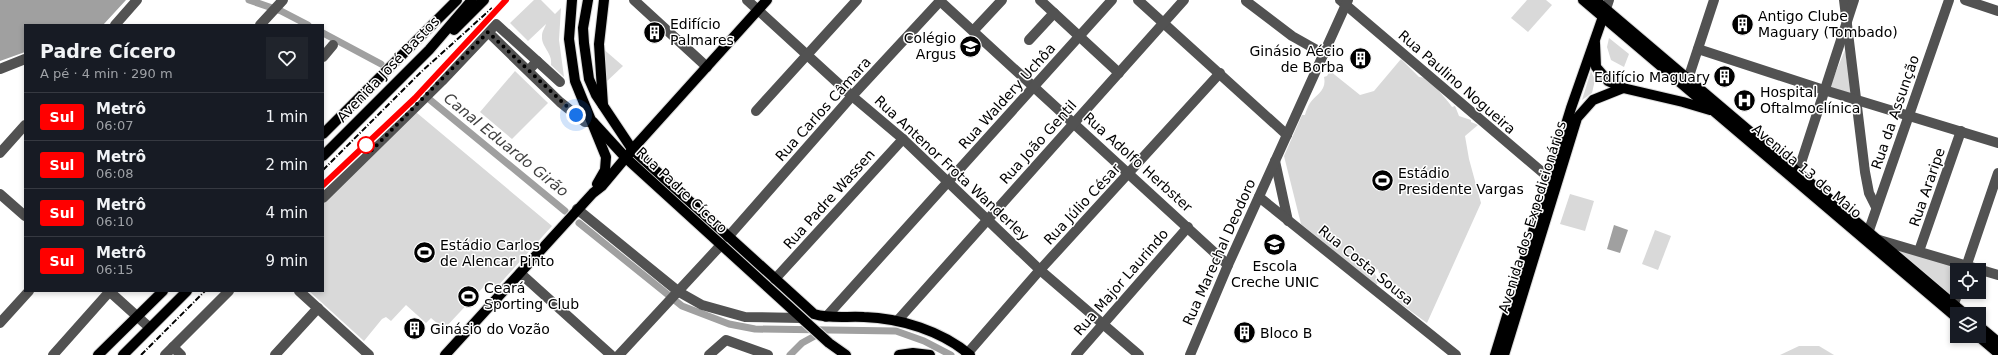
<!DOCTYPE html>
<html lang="pt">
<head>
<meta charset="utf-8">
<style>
  :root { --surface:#171b24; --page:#20242c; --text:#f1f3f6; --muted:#9ea1a6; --line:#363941 }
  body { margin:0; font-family:"DejaVu Sans",sans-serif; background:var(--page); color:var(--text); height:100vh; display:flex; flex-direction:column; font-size:15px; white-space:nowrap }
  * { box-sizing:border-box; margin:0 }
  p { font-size:13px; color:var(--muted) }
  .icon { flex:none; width:22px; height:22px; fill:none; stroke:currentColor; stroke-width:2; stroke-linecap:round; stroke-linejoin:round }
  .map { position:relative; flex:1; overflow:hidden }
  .panel { position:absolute; left:24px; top:24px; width:300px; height:268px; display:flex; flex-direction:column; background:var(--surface); border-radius:0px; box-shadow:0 2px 6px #0003 }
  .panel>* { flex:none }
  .badge { padding:0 8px; border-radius:3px; font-size:14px; line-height:26px }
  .tools { position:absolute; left:1950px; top:263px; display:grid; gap:8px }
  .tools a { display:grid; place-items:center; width:36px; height:36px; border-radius:0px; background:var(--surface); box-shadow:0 2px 6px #0003; font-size:20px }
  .you { position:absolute; width:20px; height:20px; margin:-10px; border:3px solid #fff; border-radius:50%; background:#1a73e8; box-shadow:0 0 0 6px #1a73e833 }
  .map>.badge { position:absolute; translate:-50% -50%; box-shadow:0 0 0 2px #fff }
  .round { display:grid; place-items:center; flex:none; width:42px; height:42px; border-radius:0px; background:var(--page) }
  .overview { display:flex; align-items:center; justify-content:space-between; height:68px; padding:0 16px }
  h1 { font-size:19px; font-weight:600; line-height:30px }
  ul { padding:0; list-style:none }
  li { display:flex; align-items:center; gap:12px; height:48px; padding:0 16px; border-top:1px solid var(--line) }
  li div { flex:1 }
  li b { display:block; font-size:15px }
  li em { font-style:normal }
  li .badge { min-width:44px; font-weight:700; text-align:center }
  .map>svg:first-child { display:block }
  .green { fill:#d9d9d9 }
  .water { fill:#a0a0a0 }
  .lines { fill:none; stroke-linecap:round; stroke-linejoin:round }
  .canal { stroke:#a0a0a0; stroke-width:7 }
  .major-casing { stroke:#dbdbdb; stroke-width:12 }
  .minor { stroke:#525252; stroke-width:10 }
  .major { stroke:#000; stroke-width:10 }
  .rail { stroke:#000; stroke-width:2; stroke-dasharray:6 2 1 2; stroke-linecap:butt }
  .line-casing { stroke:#fff; stroke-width:9 }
  .line { stroke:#f00; stroke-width:6 }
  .walk { stroke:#000; stroke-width:4; stroke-dasharray:0 7.2 }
  .stop-dot { fill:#fff; stroke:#f00; stroke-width:2 }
  .labels { text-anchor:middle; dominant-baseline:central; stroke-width:3; stroke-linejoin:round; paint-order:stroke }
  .poi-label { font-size:14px; fill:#000; stroke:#fff; text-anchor:start }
  .street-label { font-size:14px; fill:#000; stroke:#fff }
  .water-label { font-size:15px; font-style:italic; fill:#414141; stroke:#fff }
</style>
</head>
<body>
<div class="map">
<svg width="1998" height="355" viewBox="0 0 1998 355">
  <rect width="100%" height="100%" fill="#fff"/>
  <g class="green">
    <path d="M534 0H541L555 14 561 8 559 40 564 77 551 65C553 53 541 47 542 36 542 31 545 28 546 24L528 41 510 23Z"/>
    <path d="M1527 0H1546L1552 5 1528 32 1511 18Z"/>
    <path d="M1609 38 1629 54 1624 67 1611 60 1607 47Z"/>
    <path d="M601 47 623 66 604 84Z"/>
    <path d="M1845 50 1852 94 1831 88 1830 86Z"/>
    <path d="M1401 59 1419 77C1420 77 1425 78 1426 78 1429 79 1449 102 1452 107L1455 106 1459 116 1471 120V122L1478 125 1465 136 1469 159 1481 203 1427 323 1397 301 1402 291 1398 286H1395L1389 276 1379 273 1378 269 1373 271 1379 281 1376 285 1301 224 1284 156 1302 115H1305C1306 111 1308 106 1310 103 1316 94 1327 91 1324 77L1327 76 1330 71 1360 95 1374 91Z"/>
    <path d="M515 71 548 103 512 139 480 112Z"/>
    <path d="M1591 71 1595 80 1592 93 1582 100Z"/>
    <path d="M414 113H417L552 226 496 288 489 281 444 329 431 318 426 323 406 305 391 321 386 317 382 319 364 341 309 291H323V204Z"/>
    <path d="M1570 194 1594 201 1585 231 1560 224Z"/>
    <path d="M1655 230 1671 236 1658 270 1642 264Z"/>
    <path d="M1889 244 1963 269 1957 270C1957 279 1958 291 1950 296Z"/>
    <path d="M1799 346H1819L1834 355H1780Z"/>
  </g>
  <g class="water">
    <path d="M0 0H126L103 25H25V52L0 61Z"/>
    <path d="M1614 225 1628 230 1620 253 1607 249Z"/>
  </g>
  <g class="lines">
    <g class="canal">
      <path d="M249 0 281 11 308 25"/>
      <path d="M323 33 381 64"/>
      <path d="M429 99 565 211"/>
      <path d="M579 223 682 306 729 324 755 329 896 331 924 341 951 355"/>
      <path d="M790 355 802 343 822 332"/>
    </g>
    <defs>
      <g id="major">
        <path d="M572 0 569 39 575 81 606 157 605 170 597 184"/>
        <path d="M588 0 583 28 584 43 589 79 596 95 632 149 814 314C830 319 847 316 864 317 900 318 942 331 970 355"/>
        <path d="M1583 0 1957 318"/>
        <path d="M1595 0 1965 314"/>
        <path d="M454 30 484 0"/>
        <path d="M1595 43 1596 67 1608 81 1623 88 1683 102 1710 110"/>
        <path d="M603 105 599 44 604 0"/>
        <path d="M593 122 626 158 829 343 846 355"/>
        <path d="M323 134 457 0"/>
        <path d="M323 156 429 50 472 0"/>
        <path d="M1979 326 1998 342"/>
        <path d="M1978 336 1998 353"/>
        <path d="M98 355 163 291"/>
        <path d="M123 355 187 291"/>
        <path d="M445 355 593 193 602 186 638 143 767 0"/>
        <path d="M899 355 913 353 930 355"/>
        <path d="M1495 355 1571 108 1605 11"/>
        <path d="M1504 355 1577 118 1593 100 1623 88"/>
      </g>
    </defs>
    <use href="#major" class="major-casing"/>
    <g class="minor">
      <path d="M634 0 707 67"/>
      <path d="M747 0 852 96 903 139 1040 270 1139 355"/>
      <path d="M939 0 1228 265"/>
      <path d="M1040 0 1119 73"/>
      <path d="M1138 0 1287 135"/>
      <path d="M1340 0 1555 183"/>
      <path d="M1844 0 1865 172 1869 193 1876 207"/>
      <path d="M1965 0 1998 11"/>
      <path d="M1246 1 1292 36 1324 54"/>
      <path d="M1606 9 1609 0"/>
      <path d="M115 25 137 0"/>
      <path d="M260 25 283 0"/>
      <path d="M974 30 1002 0"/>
      <path d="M488 32 560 102 585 122H593"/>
      <path d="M1029 40 1054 13"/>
      <path d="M1698 49 1824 90 1998 143"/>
      <path d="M323 57 333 45"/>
      <path d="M537 61 560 82"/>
      <path d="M0 69 25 59"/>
      <path d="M1688 79 1714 0"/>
      <path d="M756 111 857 0"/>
      <path d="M0 153 25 125"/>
      <path d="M1275 161 1288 221"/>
      <path d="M1798 172 1854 0"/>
      <path d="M0 194 25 216"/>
      <path d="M1259 197 1456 355"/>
      <path d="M323 198 442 81 496 24 537 61 529 70"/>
      <path d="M577 209 679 292 702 305 745 317 801 318"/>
      <path d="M1868 233 1949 0"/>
      <path d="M728 237 852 96 940 1"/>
      <path d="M1876 239 1998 275"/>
      <path d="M1919 251 1961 131"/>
      <path d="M1965 270 1998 173"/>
      <path d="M520 273 611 355"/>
      <path d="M775 279 903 139"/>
      <path d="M109 291 150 328"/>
      <path d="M299 291 369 355"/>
      <path d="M1954 304 1958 292"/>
      <path d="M826 317 1112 0"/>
      <path d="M898 320 1184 0"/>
      <path d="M0 323 29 291"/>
      <path d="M173 347 181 355"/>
      <path d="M53 355 110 291"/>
      <path d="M165 355 229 291"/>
      <path d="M275 355 318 308"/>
      <path d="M619 355 721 245"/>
      <path d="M709 355 726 340 768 355"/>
      <path d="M966 355 1039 271 1220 73"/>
      <path d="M1076 355 1188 227"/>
      <path d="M1190 355 1228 265 1348 0"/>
    </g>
    <use href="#major" class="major"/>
    <g class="rail">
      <path d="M323 170 421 72 492 8"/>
      <path d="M323 185 415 98 505 0"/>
      <path d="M141 355 205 291"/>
    </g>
  </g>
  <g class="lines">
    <defs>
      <path id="line" d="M323 185 415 98 506 0"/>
    </defs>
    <use href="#line" class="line-casing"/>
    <use href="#line" class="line"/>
    <path class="walk" d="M366 145 368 154 488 32 576 115"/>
  </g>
  <defs>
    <symbol id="building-disc" viewBox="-11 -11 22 22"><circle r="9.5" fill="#000" stroke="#fff"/><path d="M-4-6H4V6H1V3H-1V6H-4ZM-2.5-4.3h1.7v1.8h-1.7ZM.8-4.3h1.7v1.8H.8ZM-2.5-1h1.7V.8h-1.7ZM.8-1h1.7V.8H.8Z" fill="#fff"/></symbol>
    <symbol id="school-disc" viewBox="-11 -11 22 22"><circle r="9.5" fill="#000" stroke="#fff"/><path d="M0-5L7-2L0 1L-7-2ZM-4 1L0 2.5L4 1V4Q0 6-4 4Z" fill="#fff"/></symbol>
    <symbol id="hospital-disc" viewBox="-11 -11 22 22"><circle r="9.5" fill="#000" stroke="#fff"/><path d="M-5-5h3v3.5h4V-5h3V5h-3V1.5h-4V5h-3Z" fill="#fff"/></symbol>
    <symbol id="stadium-disc" viewBox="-11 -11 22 22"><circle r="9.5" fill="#000" stroke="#fff"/><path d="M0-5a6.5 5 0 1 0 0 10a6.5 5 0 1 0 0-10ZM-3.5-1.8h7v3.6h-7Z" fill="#fff"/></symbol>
  </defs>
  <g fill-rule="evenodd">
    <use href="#building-disc" x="1730" y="12" width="25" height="25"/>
    <use href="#building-disc" x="642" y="20" width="25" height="25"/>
    <use href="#school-disc" x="958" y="34" width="25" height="25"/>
    <use href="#building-disc" x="1348" y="46" width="25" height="25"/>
    <use href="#building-disc" x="1712" y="64" width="25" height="25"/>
    <use href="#hospital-disc" x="1732" y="88" width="25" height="25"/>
    <use href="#stadium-disc" x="1370" y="168" width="25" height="25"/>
    <use href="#school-disc" x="1262" y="232" width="25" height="25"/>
    <use href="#stadium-disc" x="412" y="240" width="25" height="25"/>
    <use href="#stadium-disc" x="456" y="284" width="25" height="25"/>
    <use href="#building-disc" x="402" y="316" width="25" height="25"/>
    <use href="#building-disc" x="1232" y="320" width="25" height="25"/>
  </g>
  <circle class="stop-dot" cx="366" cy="145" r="8"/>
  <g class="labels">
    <g class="poi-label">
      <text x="1758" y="16">Antigo Clube<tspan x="1758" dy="16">Maguary (Tombado)</tspan></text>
      <text x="670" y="24">Edifício<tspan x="670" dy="16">Palmares</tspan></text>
      <text x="956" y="38" text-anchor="end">Colégio<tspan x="956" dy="16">Argus</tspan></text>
      <text x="1344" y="51" text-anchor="end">Ginásio Aécio<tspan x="1344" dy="16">de Borba</tspan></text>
      <text x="1710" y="77" text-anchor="end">Edifício Maguary</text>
      <text x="1760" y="92">Hospital<tspan x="1760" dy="16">Oftalmoclínica</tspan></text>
      <text x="1398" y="173">Estádio<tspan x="1398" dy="16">Presidente Vargas</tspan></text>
      <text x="440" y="245">Estádio Carlos<tspan x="440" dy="16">de Alencar Pinto</tspan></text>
      <text x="1275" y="266" text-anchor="middle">Escola<tspan x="1275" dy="16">Creche UNIC</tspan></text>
      <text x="484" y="288">Ceará<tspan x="484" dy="16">Sporting Club</tspan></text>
      <text x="430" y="329">Ginásio do Vozão</text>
      <text x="1260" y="333">Bloco B</text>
    </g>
    <g class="street-label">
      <text transform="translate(388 69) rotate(-46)">Avenida José Bastos</text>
      <text transform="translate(1457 82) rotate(41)">Rua Paulino Nogueira</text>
      <text transform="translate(1007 96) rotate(-48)">Rua Waldery Uchôa</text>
      <text transform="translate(823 109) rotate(-48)">Rua Carlos Câmara</text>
      <text transform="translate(1895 112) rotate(-71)">Rua da Assunção</text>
      <text transform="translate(1038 142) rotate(-48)">Rua João Gentil</text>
      <text transform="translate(1138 162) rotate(42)">Rua Adolfo Herbster</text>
      <text transform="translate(952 168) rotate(43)">Rua Antenor Frota Wanderley</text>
      <text transform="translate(1807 171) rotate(40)">Avenida 13 de Maio</text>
      <text transform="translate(1927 187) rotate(-71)">Rua Araripe</text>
      <text transform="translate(682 190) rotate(43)">Rua Padre Cícero</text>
      <text transform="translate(829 199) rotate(-48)">Rua Padre Wassen</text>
      <text transform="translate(1082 204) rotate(-47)">Rua Júlio César</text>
      <text transform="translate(1532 217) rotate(-73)">Avenida dos Expedicionários</text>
      <text transform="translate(1219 252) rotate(-66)">Rua Marechal Deodoro</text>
      <text transform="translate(1366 265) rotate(39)">Rua Costa Sousa</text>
      <text transform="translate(1121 282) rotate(-49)">Rua Major Laurindo</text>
    </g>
    <g class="water-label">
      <text transform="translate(506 145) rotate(39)">Canal Eduardo Girão</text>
    </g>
  </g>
</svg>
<div class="tools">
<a><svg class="icon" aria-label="locate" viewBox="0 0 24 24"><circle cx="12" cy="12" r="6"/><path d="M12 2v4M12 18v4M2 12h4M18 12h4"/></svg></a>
<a><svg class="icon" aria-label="layers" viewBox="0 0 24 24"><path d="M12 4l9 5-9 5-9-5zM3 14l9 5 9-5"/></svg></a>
</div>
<div class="you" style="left:576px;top:115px"></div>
<section class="panel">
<div class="overview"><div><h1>Padre Cícero</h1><p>A pé · 4 min · 290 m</p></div><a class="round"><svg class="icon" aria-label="heart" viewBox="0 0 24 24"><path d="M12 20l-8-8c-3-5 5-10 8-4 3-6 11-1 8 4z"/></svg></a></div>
<ul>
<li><span class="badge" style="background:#f00;color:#fff">Sul</span><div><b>Metrô</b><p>06:07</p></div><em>1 min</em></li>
<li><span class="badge" style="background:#f00;color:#fff">Sul</span><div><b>Metrô</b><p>06:08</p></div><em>2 min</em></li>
<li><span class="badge" style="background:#f00;color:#fff">Sul</span><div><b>Metrô</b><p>06:10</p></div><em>4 min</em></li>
<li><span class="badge" style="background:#f00;color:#fff">Sul</span><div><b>Metrô</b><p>06:15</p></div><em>9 min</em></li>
</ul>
</section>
</div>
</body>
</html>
